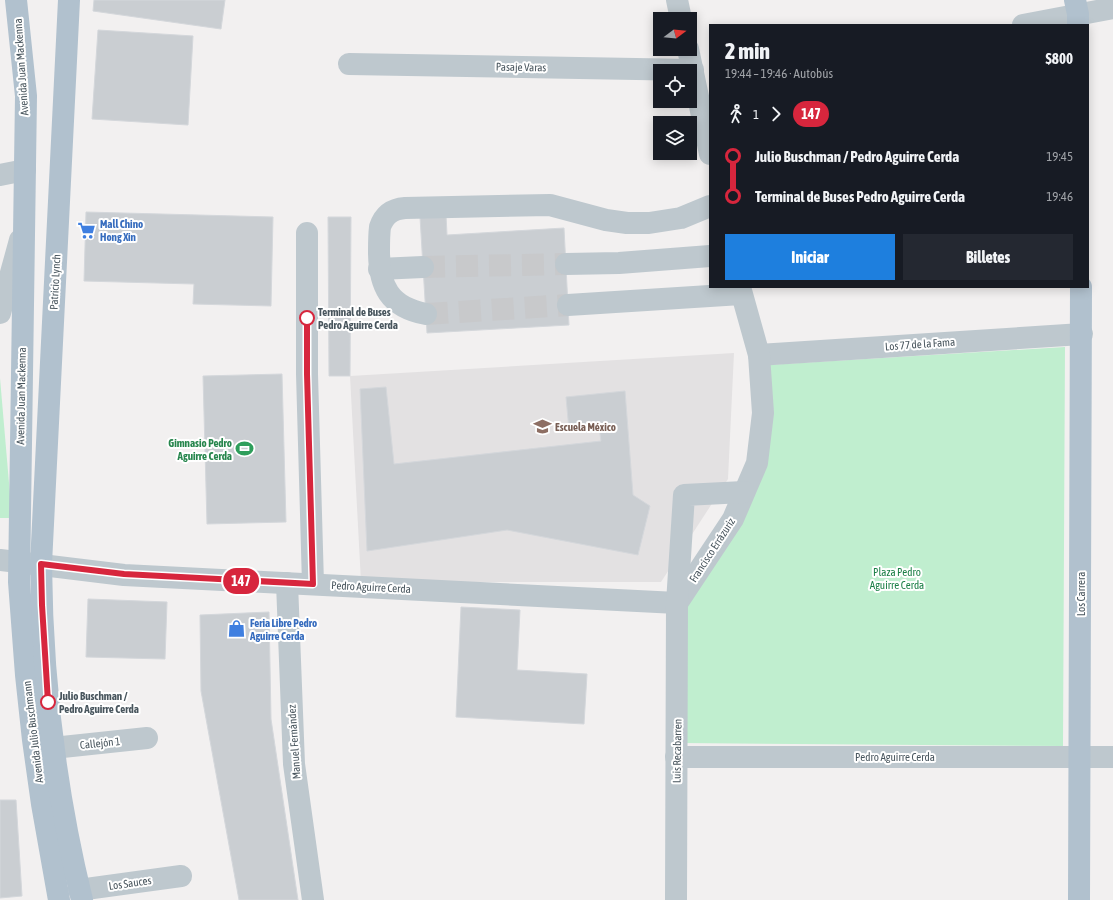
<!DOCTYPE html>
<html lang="es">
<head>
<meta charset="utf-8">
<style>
  :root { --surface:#171b24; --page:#242831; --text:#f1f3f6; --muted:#9ea1a6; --accent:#1e7fde }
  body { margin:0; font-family:"Asap Condensed",sans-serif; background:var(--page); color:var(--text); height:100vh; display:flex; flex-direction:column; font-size:15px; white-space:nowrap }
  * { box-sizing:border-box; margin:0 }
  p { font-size:13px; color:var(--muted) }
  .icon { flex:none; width:22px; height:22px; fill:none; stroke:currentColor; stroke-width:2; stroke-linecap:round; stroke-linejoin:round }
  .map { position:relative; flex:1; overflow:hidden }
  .drawer { position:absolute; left:709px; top:24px; width:380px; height:264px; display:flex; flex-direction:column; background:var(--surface); border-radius:0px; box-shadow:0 2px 10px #0003 }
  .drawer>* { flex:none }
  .badge { padding:0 8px; border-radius:13px; font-size:14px; line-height:26px }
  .needle { width:26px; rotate:74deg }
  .fabs { position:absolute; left:653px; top:12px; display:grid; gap:8px }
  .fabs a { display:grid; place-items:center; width:44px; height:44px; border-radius:0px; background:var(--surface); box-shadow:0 2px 10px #0003; font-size:20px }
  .map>.badge { position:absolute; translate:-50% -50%; box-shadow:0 0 0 2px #fff }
  .legs { display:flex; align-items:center; gap:6px; height:44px; padding:0 16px; font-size:13px }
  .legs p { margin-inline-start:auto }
  .headline { display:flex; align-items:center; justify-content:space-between; height:68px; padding:0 16px }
  h1 { font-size:22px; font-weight:800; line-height:30px }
  .cta { display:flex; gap:8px; margin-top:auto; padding:8px 16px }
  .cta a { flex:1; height:46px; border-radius:0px; background:var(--accent); color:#fff; font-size:16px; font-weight:800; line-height:46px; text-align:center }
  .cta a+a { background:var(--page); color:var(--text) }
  ul { padding:0 16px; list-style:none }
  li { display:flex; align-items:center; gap:14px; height:40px; font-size:15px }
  li i { display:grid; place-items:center; width:6px; height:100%; margin:0 5px; background:currentColor }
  li i::after { content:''; width:10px; height:10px; margin:-5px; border:3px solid; border-radius:50%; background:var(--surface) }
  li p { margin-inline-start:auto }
  li:first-child i { background:linear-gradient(#0000 50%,currentColor 0) }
  li:last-child i { background:linear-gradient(currentColor 50%,#0000 0) }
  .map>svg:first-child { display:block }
  .education { fill:#e3e1e2 }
  .green { fill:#c0eecf }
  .building { fill:#caced2; stroke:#d4d7db }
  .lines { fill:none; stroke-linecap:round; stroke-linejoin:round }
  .minor-tunnel { stroke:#c8c9cb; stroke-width:22; stroke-dasharray:22 11; stroke-linecap:butt }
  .minor { stroke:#bec8ce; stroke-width:22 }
  .major { stroke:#b1c1ce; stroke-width:22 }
  .line-1-casing { stroke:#fff; stroke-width:9 }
  .line-1 { stroke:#d7263d; stroke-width:6 }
  .stop-1-dot { fill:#fff; stroke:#d7263d; stroke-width:2 }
  .labels { text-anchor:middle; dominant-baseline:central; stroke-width:4; stroke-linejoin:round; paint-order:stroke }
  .street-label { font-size:11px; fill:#48555d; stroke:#fff }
  .shop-label { font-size:11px; font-weight:bold; fill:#366cbe; stroke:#fff; text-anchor:start }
  .stop-label { font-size:11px; font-weight:bold; fill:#48555d; stroke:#fff; text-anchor:start }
  .education-label { font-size:11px; font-weight:bold; fill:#785e54; stroke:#fff; text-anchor:start }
  .leisure-label { font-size:11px; font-weight:bold; fill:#27864d; stroke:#fff; text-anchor:end }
  .park-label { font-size:11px; fill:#1a7e45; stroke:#fff }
</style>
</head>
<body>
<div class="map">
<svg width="1113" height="900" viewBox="0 0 1113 900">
  <rect width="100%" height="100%" fill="#f2f0f0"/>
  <path class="education" d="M734 353 728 479 661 582H361L350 376Z"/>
  <g class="green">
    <path d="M1065 347 1063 746 681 743 684 607 740 522 767 365Z"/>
    <path d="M0 378 12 518H0Z"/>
  </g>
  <g class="building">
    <path d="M94 0H225L221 29 93 11Z"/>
    <path d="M98 30 193 36 188 125 92 119Z"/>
    <path d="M86 212 273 217 271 306 193 304 194 284 84 281Z"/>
    <path d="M446 215 447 235 564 228 569 325 427 333 420 217Z"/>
    <path d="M328 217H351L350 376H329Z"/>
    <path d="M282 374 286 522 207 524 203 376Z"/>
    <path d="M386 387 394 464 601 441 599 427 569 430 566 397 625 391 633 495 650 506 638 555 507 530 367 551 360 389Z"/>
    <path d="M88 599 167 602 165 659 86 657Z"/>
    <path d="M461 607 520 610 517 670 587 674 584 724 456 717Z"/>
    <path d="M269 612 271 719 298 900H239L201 691 200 615Z"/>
    <path d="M0 800H16L22 896 0 898Z"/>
  </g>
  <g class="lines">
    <g class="minor-tunnel">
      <path d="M423 267 566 264"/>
      <path d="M426 314 568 305"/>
    </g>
    <g class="minor">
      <path d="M677 0 681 19"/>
      <path d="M1023 25 1113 8"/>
      <path d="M688 49 710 154"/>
      <path d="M349 64 693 70"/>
      <path d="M0 175 25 170"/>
      <path d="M307 233V374L313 584"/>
      <path d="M566 264 619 263 710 256"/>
      <path d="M379 269 423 267"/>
      <path d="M568 305 741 294"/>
      <path d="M0 313 20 240"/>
      <path d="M426 314C389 307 379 286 379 251 379 243 379 235 380 227 384 215 392 209 405 208L550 205 606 220 627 223H649L681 218 710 206"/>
      <path d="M759 355 1082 334"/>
      <path d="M0 560 124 575 677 603"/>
      <path d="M287 583 294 764 313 900"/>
      <path d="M678 602 733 519 757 463 763 413 759 355 740 287"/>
      <path d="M53 748 147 738"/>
      <path d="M676 757H1113"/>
      <path d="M79 890 181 876"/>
      <path d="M676 900 677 603 684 495 744 492"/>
    </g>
    <g class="major">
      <path d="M16 0 26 96 19 582 26 675 33 740 42 804 59 900"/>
      <path d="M69 0 41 564C42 678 55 790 82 900"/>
      <path d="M1075 0 1078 14V25"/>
      <path d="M1079 900 1081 287"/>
    </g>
  </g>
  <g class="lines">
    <defs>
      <path id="line-1" d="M48 702 42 605 41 564 124 574 313 584 307 374V318"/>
    </defs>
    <use href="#line-1" class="line-1-casing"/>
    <use href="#line-1" class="line-1"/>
  </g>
  <defs>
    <symbol id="supermarket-bare" viewBox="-9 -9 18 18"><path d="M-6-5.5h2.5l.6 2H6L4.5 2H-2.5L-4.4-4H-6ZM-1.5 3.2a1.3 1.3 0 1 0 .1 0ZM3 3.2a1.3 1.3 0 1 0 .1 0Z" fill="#3f7fe0" stroke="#fff" stroke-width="2.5" paint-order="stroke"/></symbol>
    <symbol id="school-bare" viewBox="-9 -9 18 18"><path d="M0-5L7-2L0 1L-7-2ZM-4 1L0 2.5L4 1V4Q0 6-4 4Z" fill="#8d6e63" stroke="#fff" stroke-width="2.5" paint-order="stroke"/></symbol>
    <symbol id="stadium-bare" viewBox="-9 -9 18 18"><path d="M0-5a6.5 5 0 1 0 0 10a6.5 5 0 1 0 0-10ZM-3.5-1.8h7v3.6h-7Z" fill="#2e9e5b" stroke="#fff" stroke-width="2.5" paint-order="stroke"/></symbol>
    <symbol id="shop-bare" viewBox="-9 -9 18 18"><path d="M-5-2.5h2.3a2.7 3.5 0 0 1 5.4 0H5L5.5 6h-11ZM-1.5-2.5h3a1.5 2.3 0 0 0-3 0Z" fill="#3f7fe0" stroke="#fff" stroke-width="2.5" paint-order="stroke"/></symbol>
  </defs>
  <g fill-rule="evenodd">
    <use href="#supermarket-bare" x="74" y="218" width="25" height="25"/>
    <use href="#school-bare" x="530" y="414" width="25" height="25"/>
    <use href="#stadium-bare" x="232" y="436" width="25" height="25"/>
    <use href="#shop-bare" x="224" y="616" width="25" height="25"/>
  </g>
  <g class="stop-1-dot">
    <circle cx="307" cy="318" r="7"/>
    <circle cx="48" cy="702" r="7"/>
  </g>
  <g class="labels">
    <g class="street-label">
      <text transform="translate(21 67) rotate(-94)">Avenida Juan Mackenna</text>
      <text transform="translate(521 67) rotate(1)">Pasaje Varas</text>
      <text transform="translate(55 282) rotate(-87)">Patricio Lynch</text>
      <text transform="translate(920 344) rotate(-4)">Los 77 de la Fama</text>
      <text transform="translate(21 396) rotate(-89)">Avenida Juan Mackenna</text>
      <text transform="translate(712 550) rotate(-57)">Francisco Errázuriz</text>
      <text transform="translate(371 587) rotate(3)">Pedro Aguirre Cerda</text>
      <text transform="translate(1081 594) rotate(-90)">Los Carrera</text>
      <text transform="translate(33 732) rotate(-97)">Avenida Julio Buschmann</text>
      <text transform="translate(294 742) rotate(-94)">Manuel Fernández</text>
      <text transform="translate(100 743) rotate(-6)">Callejón 1</text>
      <text transform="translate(677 751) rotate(-89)">Luis Recabarren</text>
      <text x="895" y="757">Pedro Aguirre Cerda</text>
      <text transform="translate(130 883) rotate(-8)">Los Sauces</text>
    </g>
    <g class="shop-label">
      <text x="100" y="224">Mall Chino<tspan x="100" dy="13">Hong Xin</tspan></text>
      <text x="250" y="623">Feria Libre Pedro<tspan x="250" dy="13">Aguirre Cerda</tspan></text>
    </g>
    <g class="stop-label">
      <text x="318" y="312">Terminal de Buses<tspan x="318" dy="13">Pedro Aguirre Cerda</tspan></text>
      <text x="59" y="696">Julio Buschman /<tspan x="59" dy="13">Pedro Aguirre Cerda</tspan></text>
    </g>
    <g class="education-label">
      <text x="555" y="427">Escuela México</text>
    </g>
    <g class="leisure-label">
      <text x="232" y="443">Gimnasio Pedro<tspan x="232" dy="13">Aguirre Cerda</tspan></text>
    </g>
    <g class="park-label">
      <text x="897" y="572">Plaza Pedro<tspan x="897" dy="13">Aguirre Cerda</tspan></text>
    </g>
  </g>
</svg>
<div class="fabs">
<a><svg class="needle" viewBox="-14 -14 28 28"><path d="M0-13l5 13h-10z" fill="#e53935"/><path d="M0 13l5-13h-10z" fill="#9ea1a6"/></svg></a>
<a><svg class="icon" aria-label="locate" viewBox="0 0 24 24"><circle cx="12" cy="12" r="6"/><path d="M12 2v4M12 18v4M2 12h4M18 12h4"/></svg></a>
<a><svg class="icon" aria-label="layers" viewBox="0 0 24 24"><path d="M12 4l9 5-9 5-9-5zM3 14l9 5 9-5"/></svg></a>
</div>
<b class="badge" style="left:241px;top:581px;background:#d7263d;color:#fff">147</b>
<section class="drawer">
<div class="headline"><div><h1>2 min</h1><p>19:44 – 19:46 · Autobús</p></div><b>$800</b></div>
<div class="legs"><svg class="icon" aria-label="walk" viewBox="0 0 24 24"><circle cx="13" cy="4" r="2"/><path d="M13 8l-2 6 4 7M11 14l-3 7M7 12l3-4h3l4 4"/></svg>1<svg class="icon" aria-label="forward" viewBox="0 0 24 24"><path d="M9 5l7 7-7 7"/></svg><b class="badge" style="background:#d7263d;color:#fff">147</b></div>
<ul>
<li><i style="color:#d7263d"></i><b>Julio Buschman / Pedro Aguirre Cerda</b><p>19:45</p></li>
<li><i style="color:#d7263d"></i><b>Terminal de Buses Pedro Aguirre Cerda</b><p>19:46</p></li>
</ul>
<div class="cta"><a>Iniciar</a><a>Billetes</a></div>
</section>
</div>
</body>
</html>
